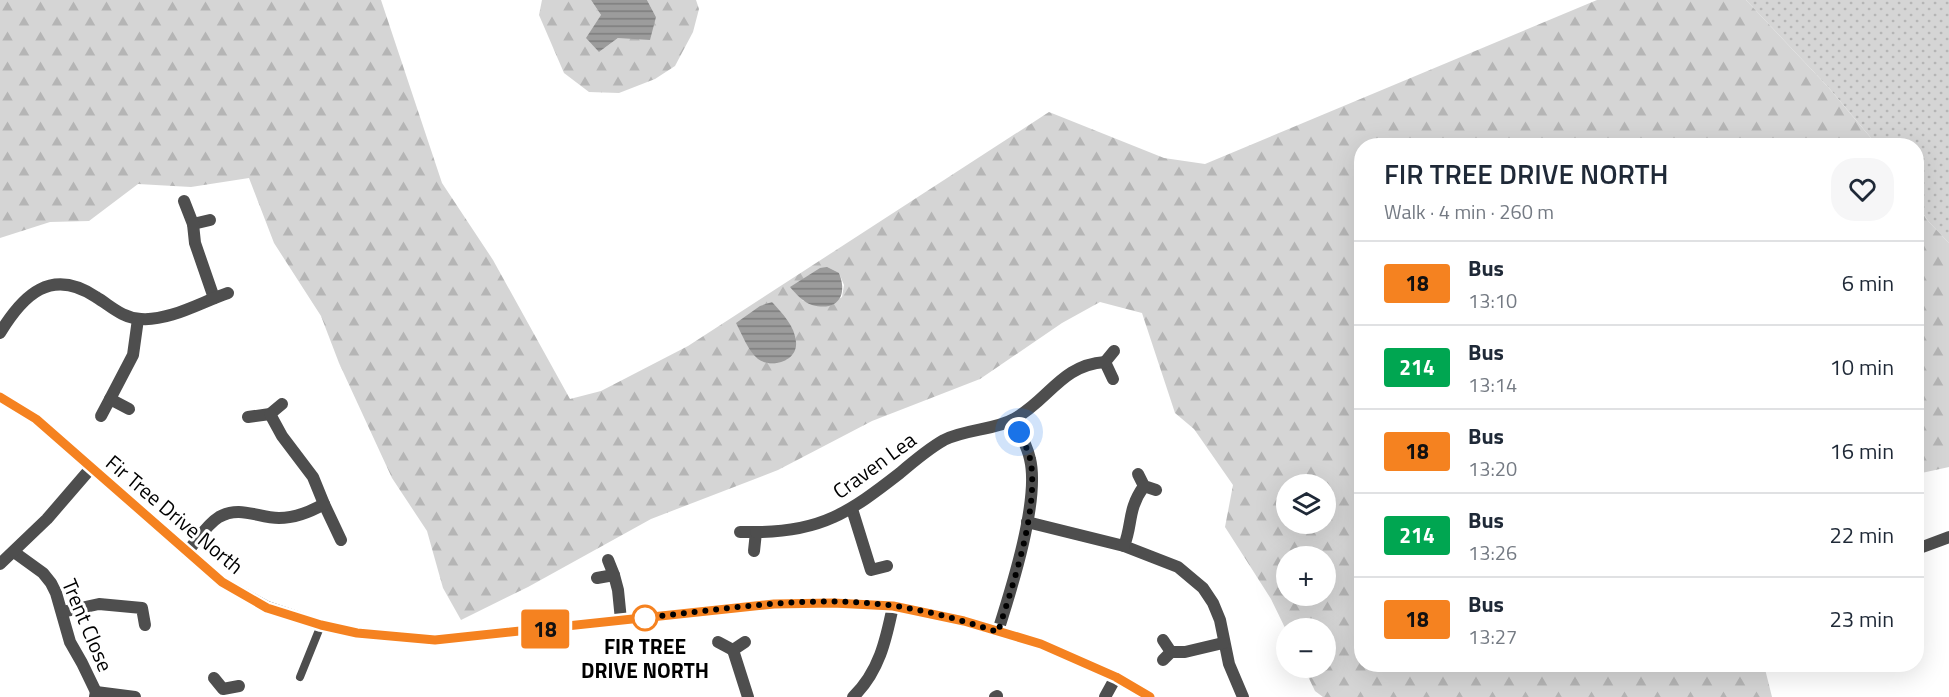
<!DOCTYPE html>
<html lang="en">
<head>
<meta charset="utf-8">
<style>
  :root { --surface:#fff; --page:#f6f6f7; --text:#1f2937; --muted:#747a83; --line:#e0e1e3 }
  body { margin:0; font-family:"Titillium Web",sans-serif; background:var(--page); color:var(--text); height:100vh; display:flex; flex-direction:column; font-size:22px; white-space:nowrap }
  * { box-sizing:border-box; margin:0 }
  p { font-size:20px; color:var(--muted) }
  .icon { flex:none; width:33px; height:33px; fill:none; stroke:currentColor; stroke-width:2; stroke-linecap:round; stroke-linejoin:round }
  .map { position:relative; flex:1; overflow:hidden }
  .sheet { position:absolute; left:1354px; top:138px; width:570px; height:534px; display:flex; flex-direction:column; background:var(--surface); border-radius:24px; box-shadow:0 6px 24px #0002 }
  .sheet>* { flex:none }
  .badge { padding:0 12px; border-radius:4px; font-size:21px; line-height:39px }
  .buttons { position:absolute; left:1276px; top:474px; display:grid; gap:12px }
  .buttons a { display:grid; place-items:center; width:60px; height:60px; border-radius:50%; background:var(--surface); box-shadow:0 6px 24px #0002; font-size:30px }
  .you { position:absolute; width:30px; height:30px; margin:-15px; border:4px solid #fff; border-radius:50%; background:#1a73e8; box-shadow:0 0 0 9px #1a73e833 }
  .map>.badge { position:absolute; translate:-50% -50%; box-shadow:0 0 0 3px #fff }
  .round { display:grid; place-items:center; flex:none; width:63px; height:63px; border-radius:24px; background:var(--page) }
  .head { display:flex; align-items:center; justify-content:space-between; height:102px; padding:0 30px }
  h1 { font-size:28px; font-weight:600; line-height:45px }
  ul { padding:0; list-style:none }
  li { display:flex; align-items:center; gap:18px; height:84px; padding:0 30px; border-top:2px solid var(--line) }
  li div { flex:1 }
  li b { display:block; font-size:22px }
  li em { font-style:normal }
  li .badge { min-width:66px; font-weight:700; text-align:center }
  .map>svg:first-child { display:block }
  .grass { fill:url(#grass-dots) }
  .forest { fill:url(#forest-firs); fill-rule:evenodd }
  .water { fill:url(#water-rules) }
  .lines { fill:none; stroke-linecap:round; stroke-linejoin:round }
  .lane { stroke:#4e4e4e; stroke-width:8 }
  .street { stroke:#4e4e4e; stroke-width:12 }
  .secondary { stroke:#1b1b1b; stroke-width:12 }
  .line-casing { stroke:#fff; stroke-width:14 }
  .line { stroke:#f58220; stroke-width:9 }
  .walk { stroke:#000; stroke-width:6; stroke-dasharray:0 10.8 }
  .stop-dot { fill:#fff; stroke:#f58220; stroke-width:3 }
  .labels { text-anchor:middle; dominant-baseline:central; stroke-width:6; stroke-linejoin:round; paint-order:stroke }
  .street-label { font-size:21px; fill:#000; stroke:#fff }
  .stop-label { font-size:21px; font-weight:bold; fill:#000; stroke:#fff }
</style>
</head>
<body>
<div class="map">
<svg width="1949" height="697" viewBox="0 0 1949 697">
  <defs>
    <pattern id="grass-dots" width="8" height="8" patternUnits="userSpaceOnUse" patternTransform="scale(1.5)"><rect width="8" height="8" fill="#d5d5d5"/><path d="M2 2h.1M6 6h.1" fill="none" stroke="#b5b5b5" stroke-width="1.8" stroke-linecap="round"/></pattern>
    <pattern id="forest-firs" width="22" height="20" patternUnits="userSpaceOnUse" patternTransform="scale(1.5)"><rect width="22" height="20" fill="#d5d5d5"/><path d="M5 1l3.5 6h-7zM16 11l3.5 6h-7z" fill="#b5b5b5"/></pattern>
    <pattern id="water-rules" width="6" height="5" patternUnits="userSpaceOnUse" patternTransform="scale(1.5)"><rect width="6" height="5" fill="#9c9c9c"/><path d="M0 2.5h6" fill="none" stroke="#7d7d7d"/></pattern>
  </defs>
  <rect width="100%" height="100%" fill="#fff"/>
  <path class="grass" d="M1746 0H1949V243L1929 222 1917 205V146L1877 145 1828 87Z"/>
  <g class="forest">
    <path d="M0 0H381L442 183 493 260 570 399 601 391 688 346 1049 112 1164 158 1205 164 1597 0H1746L1828 87 1877 145 1362 146V664L1764 665 1772 697H1323L1315 691 1304 668H1326V628H1287V632L1271 599 1225 527 1233 485 1194 429 1175 413 1142 313 1100 302 1062 323 980 379 872 421 778 470 651 519 528 587 461 620 443 588 427 531 392 478 339 363 321 316 274 243 249 178 191 187 138 184 89 221 50 222 0 238ZM839 273 844 285 842 297C825 307 820 308 802 300ZM1287 484H1326V524H1287ZM1287 556H1326V596H1287Z"/>
    <path d="M542 0H591L601 15 599 52 618 38H631L656 17 647 0H696L699 9 693 32 675 66 655 79 619 93 589 92 564 73 539 15Z"/>
    <path d="M1917 205 1929 222 1949 243V467L1917 474Z"/>
  </g>
  <g class="water">
    <path d="M591 0H647L656 17 650 40 618 38 599 52 586 38 601 15Z"/>
    <path d="M827 267 839 273C848 295 838 312 812 305 803 302 796 294 790 287L820 268Z"/>
    <path d="M772 302C782 313 795 326 796 342 798 361 772 369 758 359 748 351 742 334 736 323L760 306Z"/>
  </g>
  <g class="lines">
    <path class="lane" d="M300 677 321 625"/>
    <g class="street">
      <path d="M184 201 193 224 210 220"/>
      <path d="M193 224 195 243 214 298"/>
      <path d="M0 333C23 295 51 267 96 297 111 306 122 318 141 319 170 321 201 302 228 293"/>
      <path d="M1113 379 1105 362 1114 351"/>
      <path d="M110 399 133 355 138 319"/>
      <path d="M101 416 110 399 129 409"/>
      <path d="M248 417 270 414 282 404"/>
      <path d="M1138 474 1144 486 1156 490"/>
      <path d="M1144 486C1127 510 1133 523 1124 546L1178 567 1203 588 1213 603 1220 620 1229 664 1243 697"/>
      <path d="M324 504 341 540"/>
      <path d="M852 509 871 570 887 566"/>
      <path d="M1027 522 1124 546"/>
      <path d="M740 532H756L754 551"/>
      <path d="M756 532C821 532 850 512 900 473 914 461 928 449 944 440 966 429 995 430 1014 419 1049 400 1061 365 1105 362"/>
      <path d="M1917 549 1949 537"/>
      <path d="M14 552 43 573 51 583 56 593 70 642 82 663 96 692"/>
      <path d="M187 552C197 541 206 525 219 517 240 505 258 518 279 518 295 518 310 512 324 504L313 477 282 436 270 414"/>
      <path d="M608 560 614 575"/>
      <path d="M0 564 47 519 91 468"/>
      <path d="M597 578 614 575 618 590 621 620"/>
      <path d="M62 612 99 604 142 608 145 625"/>
      <path d="M998 631C1011 590 1040 500 1030 459 1027 445 1020 433 1013 420"/>
      <path d="M1163 640 1171 652 1163 660"/>
      <path d="M718 642 733 650 745 642"/>
      <path d="M733 650 748 697"/>
      <path d="M1171 652H1185L1223 643"/>
      <path d="M214 678 223 689 239 686"/>
      <path d="M95 697 96 692 135 697"/>
      <path d="M853 697C879 672 886 640 893 606"/>
      <path d="M995 697 997 696"/>
      <path d="M1105 697 1116 677"/>
    </g>
    <path class="secondary" d="M0 397 36 419 222 582 267 607 321 625 357 633 435 640 774 604 833 603 893 606 964 621 1041 644 1116 677 1150 697"/>
  </g>
  <g class="lines">
    <defs>
      <path id="line" d="M0 397 36 419 222 582 267 608 321 625 357 633 435 640 774 604 833 603 893 606 964 621 1041 644 1116 677 1150 697"/>
    </defs>
    <use href="#line" class="line-casing"/>
    <use href="#line" class="line"/>
    <path class="walk" d="M645 618H643C726 609 812 594 895 606 930 611 964 621 998 632 1013 584 1038 512 1031 463 1029 452 1024 442 1019 432"/>
  </g>
  <circle class="stop-dot" cx="645" cy="618" r="12"/>
  <g class="labels">
    <g class="street-label">
      <text transform="translate(874 465) rotate(-36)">Craven Lea</text>
      <text transform="translate(175 514) rotate(40)">Fir Tree Drive North</text>
      <text transform="translate(88 625) rotate(67)">Trent Close</text>
    </g>
    <g class="stop-label">
      <text x="645" y="646">FIR TREE<tspan x="645" dy="24">DRIVE NORTH</tspan></text>
    </g>
  </g>
</svg>
<div class="buttons">
<a><svg class="icon" aria-label="layers" viewBox="0 0 24 24"><path d="M12 4l9 5-9 5-9-5zM3 14l9 5 9-5"/></svg></a>
<a>+</a>
<a>−</a>
</div>
<div class="you" style="left:1019px;top:432px"></div>
<b class="badge" style="left:545px;top:629px;background:#f58220;color:#111">18</b>
<section class="sheet">
<div class="head"><div><h1>FIR TREE DRIVE NORTH</h1><p>Walk · 4 min · 260 m</p></div><a class="round"><svg class="icon" aria-label="heart" viewBox="0 0 24 24"><path d="M12 20l-8-8c-3-5 5-10 8-4 3-6 11-1 8 4z"/></svg></a></div>
<ul>
<li><span class="badge" style="background:#f58220;color:#111">18</span><div><b>Bus</b><p>13:10</p></div><em>6 min</em></li>
<li><span class="badge" style="background:#00a651;color:#fff">214</span><div><b>Bus</b><p>13:14</p></div><em>10 min</em></li>
<li><span class="badge" style="background:#f58220;color:#111">18</span><div><b>Bus</b><p>13:20</p></div><em>16 min</em></li>
<li><span class="badge" style="background:#00a651;color:#fff">214</span><div><b>Bus</b><p>13:26</p></div><em>22 min</em></li>
<li><span class="badge" style="background:#f58220;color:#111">18</span><div><b>Bus</b><p>13:27</p></div><em>23 min</em></li>
</ul>
</section>
</div>
</body>
</html>
